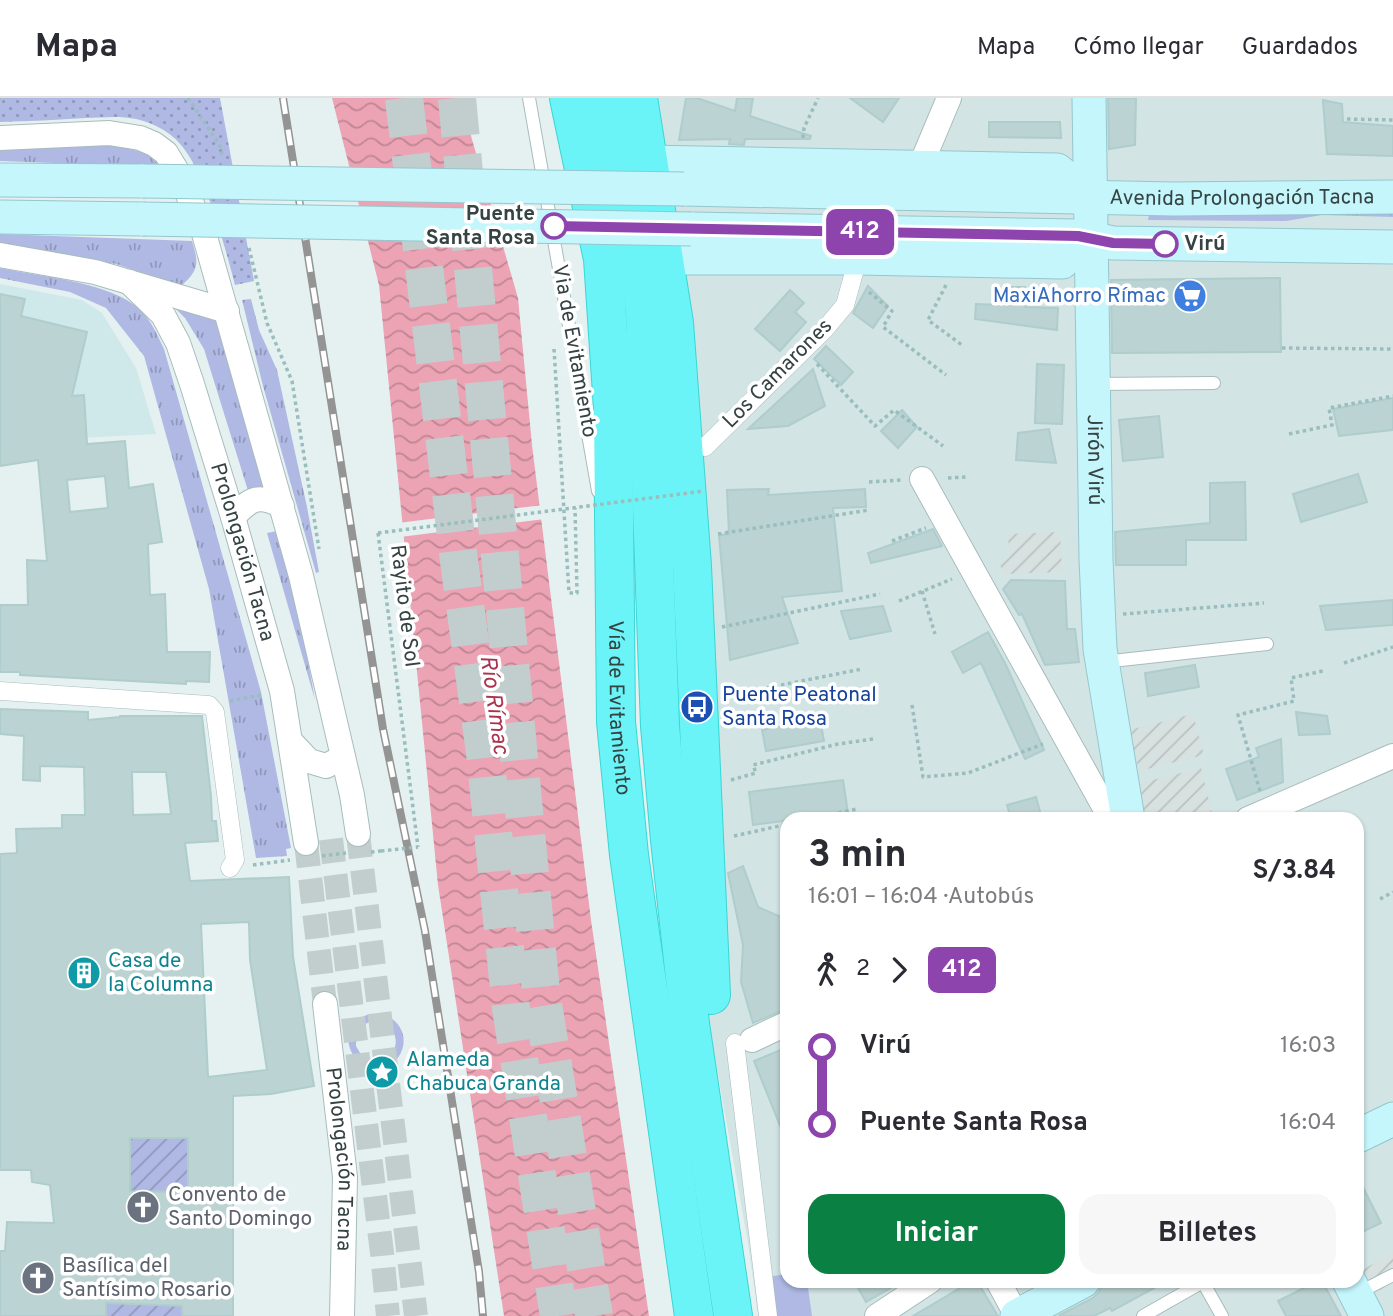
<!DOCTYPE html>
<html lang="es">
<head>
<meta charset="utf-8">
<style>
  :root { --surface:#fff; --page:#f7f7f7; --text:#2b2b33; --muted:#7c7c81; --line:#e1e1e2; --accent:#0b8043 }
  body { margin:0; font-family:Overpass,sans-serif; background:var(--page); color:var(--text); height:100vh; display:flex; flex-direction:column; font-size:26px; white-space:nowrap }
  * { box-sizing:border-box; margin:0 }
  p { font-size:23px; color:var(--muted) }
  .icon { flex:none; width:38px; height:38px; fill:none; stroke:currentColor; stroke-width:2; stroke-linecap:round; stroke-linejoin:round }
  .map { position:relative; flex:1; overflow:hidden }
  .sheet { position:absolute; left:780px; top:714px; width:584px; height:476px; display:flex; flex-direction:column; background:var(--surface); border-radius:21px; box-shadow:0 2px 5px #0004 }
  .sheet>* { flex:none }
  .badge { padding:0 14px; border-radius:10px; font-size:24px; line-height:46px }
  .map>.badge { position:absolute; translate:-50% -50%; box-shadow:0 0 0 4px #fff }
  .legs { display:flex; align-items:center; gap:10px; height:77px; padding:0 28px; font-size:23px }
  .legs p { margin-inline-start:auto }
  .head { display:flex; align-items:center; justify-content:space-between; height:119px; padding:0 28px }
  h1 { font-size:38px; font-weight:700; line-height:52px }
  .primary-button { display:flex; gap:14px; margin-top:auto; padding:14px 28px }
  .primary-button a { flex:1; height:80px; border-radius:21px; background:var(--accent); color:#fff; font-size:28px; font-weight:700; line-height:80px; text-align:center }
  .primary-button a+a { background:var(--page); color:var(--text) }
  ul { padding:0 28px; list-style:none }
  li { display:flex; align-items:center; gap:24px; height:77px; font-size:26px }
  li i { display:grid; place-items:center; width:10px; height:100%; margin:0 9px; background:currentColor }
  li i::after { content:''; width:18px; height:18px; margin:-9px; border:5px solid; border-radius:50%; background:var(--surface) }
  li p { margin-inline-start:auto }
  li:first-child i { background:linear-gradient(#0000 50%,currentColor 0) }
  li:last-child i { background:linear-gradient(currentColor 50%,#0000 0) }
  header { display:flex; align-items:center; gap:42px; box-sizing:border-box; height:98px; padding:0 35px; background:var(--surface); border-bottom:2px solid var(--line) }
  header strong { font-size:33px }
  nav { display:flex; gap:38px; margin-inline-start:auto; font-size:24px }
  .map>svg:first-child { display:block }
  .residential { fill:#d3e4e5; fill-rule:evenodd }
  .industrial { fill:url(#industrial-furrows) }
  .education { fill:#cfe8ea }
  .grass { fill:url(#grass-tufts) }
  .park { fill:url(#park-dots) }
  .garden { fill:url(#garden-furrows) }
  .pitch { fill:#afb9e4 }
  .water { fill:url(#water-waves) }
  .pier { fill:#e5f1f1 }
  .building { fill:#bbd3d2; stroke:#aecdcc; stroke-width:2; fill-rule:evenodd }
  .lines { fill:none; stroke-linecap:round; stroke-linejoin:round }
  .minor-tunnel { stroke:#c2cece; stroke-width:24; stroke-dasharray:24 12; stroke-linecap:butt }
  .motorway-tunnel { stroke:#c2cece; stroke-width:38; stroke-dasharray:38 19; stroke-linecap:butt }
  .service-casing { stroke:#a8bcbc; stroke-width:14 }
  .pedestrian-casing { stroke:#a8bcbc; stroke-width:19 }
  .minor-casing { stroke:#a8bcbc; stroke-width:26 }
  .secondary-casing { stroke:#94c7cd; stroke-width:35 }
  .motorway-casing { stroke:#3bd5d3; stroke-width:40 }
  .path { stroke:#9abdbd; stroke-width:3.5; stroke-dasharray:3.5 3.5; stroke-linecap:butt }
  .service { stroke:#fff; stroke-width:12 }
  .pedestrian { stroke:#fff; stroke-width:18 }
  .minor { stroke:#fff; stroke-width:24 }
  .secondary { stroke:#c5f6fc; stroke-width:33 }
  .motorway { stroke:#6bf4f7; stroke-width:38 }
  .rail-casing { stroke:#949494; stroke-width:8 }
  .rail { stroke:#fff; stroke-width:5; stroke-dasharray:16; stroke-linecap:butt }
  .secondary-bridge-casing { stroke:#94c7cd; stroke-width:35; stroke-linecap:butt }
  .path-bridge { stroke:#9abdbd; stroke-width:3.5; stroke-dasharray:3.5 3.5; stroke-linecap:butt }
  .secondary-bridge { stroke:#c5f6fc; stroke-width:33 }
  .line-1-casing { stroke:#fff; stroke-width:16 }
  .line-1 { stroke:#8e44ad; stroke-width:10 }
  .stop-1-dot { fill:#fff; stroke:#8e44ad; stroke-width:3.5 }
  .labels { text-anchor:middle; dominant-baseline:central; stroke-width:7; stroke-linejoin:round; paint-order:stroke }
  .street-label { font-size:21px; fill:#354343; stroke:#fff }
  .stop-label { font-size:21px; font-weight:bold; fill:#354343; stroke:#fff; text-anchor:end }
  .shop-label { font-size:21px; fill:#366cbe; stroke:#fff; text-anchor:end }
  .transit-label { font-size:21px; fill:#164399; stroke:#fff; text-anchor:start }
  .culture-label { font-size:21px; fill:#0d838f; stroke:#fff; text-anchor:start }
  .worship-label { font-size:21px; fill:#5b616d; stroke:#fff; text-anchor:start }
  .water-label { font-size:23px; font-style:italic; fill:#aa344e; stroke:#fff }
</style>
</head>
<body>
<header>
<strong>Mapa</strong>
<nav><a>Mapa</a><a>Cómo llegar</a><a>Guardados</a></nav>
</header>
<div class="map">
<svg width="1393" height="1218" viewBox="0 0 1393 1218">
  <defs>
    <pattern id="industrial-furrows" width="10" height="10" patternUnits="userSpaceOnUse" patternTransform="scale(1.75)"><rect width="10" height="10" fill="#d7e1e0"/><path d="M-1 1l2-2M0 10L10 0M9 11l2-2" fill="none" stroke="#b9c2c1"/></pattern>
    <pattern id="grass-tufts" width="24" height="20" patternUnits="userSpaceOnUse" patternTransform="scale(1.75)"><rect width="24" height="20" fill="#afb9e4"/><path d="M3 7l-1-3M5 7V3M7 7l1-3M15 17l-1-3M17 17v-4M19 17l1-3" fill="none" stroke="#8f98ba"/></pattern>
    <pattern id="park-dots" width="8" height="8" patternUnits="userSpaceOnUse" patternTransform="scale(1.75)"><rect width="8" height="8" fill="#afb9e4"/><path d="M2 2h.1M6 6h.1" fill="none" stroke="#8f98ba" stroke-width="1.8" stroke-linecap="round"/></pattern>
    <pattern id="garden-furrows" width="10" height="10" patternUnits="userSpaceOnUse" patternTransform="scale(1.75)"><rect width="10" height="10" fill="#afb9e4"/><path d="M-1 1l2-2M0 10L10 0M9 11l2-2" fill="none" stroke="#8f98ba"/></pattern>
    <pattern id="water-waves" width="16" height="10" patternUnits="userSpaceOnUse" patternTransform="scale(1.75)"><rect width="16" height="10" fill="#eca3b4"/><path d="M0 5q4-4 8 0t8 0" fill="none" stroke="#c08694"/></pattern>
  </defs>
  <rect width="100%" height="100%" fill="#e5f1f1"/>
  <path class="residential" d="M626 0H1393V1218H758L748 1145 699 870 677 500ZM788 721H1358V1183H788Z"/>
  <g class="industrial">
    <path d="M1060 434 1062 474 1005 476 999 466 1009 460 1008 436Z"/>
    <path d="M1193 616 1204 657 1139 673 1129 632Z"/>
    <path d="M1201 670 1213 719 1140 721 1132 687Z"/>
    <path d="M1393 1155V1185L1372 1196 1360 1173Z"/>
  </g>
  <path class="education" d="M0 186 82 202 102 215 136 270 156 336 0 344Z"/>
  <g class="grass">
    <path d="M113 46 148 56 161 69 0 63V50Z"/>
    <path d="M1150 110 1393 112V119L1322 117 1286 123 1148 122Z"/>
    <path d="M0 136 192 143C199 166 199 172 181 188L116 166 0 147Z"/>
    <path d="M0 170C38 178 103 184 133 206 149 217 156 234 164 251L261 594 291 750 286 751 287 758 256 760 209 491 144 258 106 210 70 194 0 180Z"/>
    <path d="M251 201 259 232 277 272 307 409 319 474 316 475 263 288 242 202Z"/>
    <path d="M169 204 220 221 266 395 249 396 204 251 185 220Z"/>
    <path d="M277 433 296 498 315 602 267 435Z"/>
    <path d="M370 916 373 923C360 926 356 935 356 948L363 960 376 964 375 972C344 964 337 925 370 916Z"/>
    <path d="M382 916C411 925 410 959 384 971L382 963C401 954 400 931 381 924Z"/>
  </g>
  <path class="park" d="M0 0H220L254 183 235 187C225 149 206 76 181 47 169 32 148 22 129 20 116 18 100 20 86 20 58 22 29 23 0 24Z"/>
  <g class="garden">
    <path d="M130 1040H188V1094L130 1093Z"/>
    <path d="M106 1205 182 1208V1218H106Z"/>
  </g>
  <path class="pitch" d="M787 1176 788 1183H807L812 1218H771L766 1179Z"/>
  <path class="water" d="M332 0H460L518 200 532 347 591 822 649 1218H504L438 787 379 187Z"/>
  <path class="pier" d="M543 407 545 421 400 439 398 425Z"/>
  <g class="building">
    <path d="M686 0H697L735 13 737 0H753L750 18 811 38 810 41H745L744 47 729 46 730 41 679 42Z"/>
    <path d="M850 0H899L883 24Z"/>
    <path d="M1108 0H1136L1135 47 1109 51Z"/>
    <path d="M1323 2 1342 6 1343 24 1393 28V58L1327 56Z"/>
    <path d="M989 24H1060L1061 40 989 39Z"/>
    <path d="M1280 180 1281 254 1112 255 1111 182Z"/>
    <path d="M868 188 888 208 873 230 853 215Z"/>
    <path d="M1003 189H1025V209L1058 210 1057 232 975 221 976 206 1003 207Z"/>
    <path d="M790 192 804 205 795 214 806 224 780 253 755 231Z"/>
    <path d="M0 196 25 201 21 218 87 234 72 298 84 297 87 346 125 343 129 390 153 386 162 444 148 446 150 497 165 496 167 554H210L209 584 186 583V586L20 577V574H0V507H28L27 462 47 463 38 362 0 368ZM105 378 108 410 70 414 67 382Z"/>
    <path d="M826 248 853 274 841 287 814 261Z"/>
    <path d="M1037 266 1064 267 1062 326 1035 325Z"/>
    <path d="M813 271 825 308 788 328 748 331Z"/>
    <path d="M1393 300V332L1339 338 1333 311Z"/>
    <path d="M902 312 917 329 898 350 881 333Z"/>
    <path d="M1159 318 1163 359 1123 363 1119 322Z"/>
    <path d="M1049 331 1056 365 1016 362 1018 335Z"/>
    <path d="M1358 376 1367 404 1301 424 1293 396Z"/>
    <path d="M1245 384 1246 442H1186V467H1116L1115 434 1210 425V385Z"/>
    <path d="M769 391 768 397 865 391 866 409 833 410 842 493 782 499 798 545 730 562 719 437 729 436 727 392Z"/>
    <path d="M933 431 942 448 871 465 868 455Z"/>
    <path d="M1011 482 1065 483 1067 531H1075L1079 564 1045 567 1022 516 1019 517 1003 491Z"/>
    <path d="M1393 502V527L1326 532 1320 508Z"/>
    <path d="M883 508 891 533 850 541 841 513Z"/>
    <path d="M988 534 1006 567 1044 652 1025 661 981 565 963 575 952 554Z"/>
    <path d="M1195 567 1199 589 1148 598 1145 575Z"/>
    <path d="M0 611 88 614V622L120 619V618H202L211 698 212 723H216L218 743 185 745 190 783 289 779 293 859 314 988 271 996 233 998V1218H182V1208L106 1205V1218H0V1153H5L7 1124 54 1125 50 1087 32 1084 31 1072H0V756L17 755 16 731 62 730V717H85L84 669 40 668V683L23 682 24 638 0 636ZM132 674H166L171 716 133 717ZM249 824 250 862 267 972 208 979 201 826ZM130 1040H188V1094L130 1093Z"/>
    <path d="M1296 614 1327 618 1330 636 1299 637Z"/>
    <path d="M820 621 824 643 766 653 762 632Z"/>
    <path d="M1281 641 1283 684 1237 702 1226 671 1259 659 1256 650Z"/>
    <path d="M843 682 848 715 753 727 749 694Z"/>
    <path d="M1036 699 1042 721H1011L1007 707Z"/>
    <path d="M743 768 758 809 788 822V910L753 925 741 884 743 847 728 775Z"/>
    <path d="M788 949V1045H787L754 963Z"/>
    <path d="M1358 1079 1381 1125 1358 1136Z"/>
    <path d="M854 1183H903L866 1204Z"/>
    <path d="M972 1183H977L998 1218H913Z"/>
    <path d="M1104 1183H1167L1112 1213 1110 1210 1094 1218H1058L1093 1200 1099 1194Z"/>
    <path d="M1318 1183H1322L1341 1218H1286L1278 1203Z"/>
  </g>
  <g class="lines">
    <g class="minor-tunnel">
      <path d="M358 736 416 1218"/>
      <path d="M331 741 382 1155 388 1218"/>
      <path d="M306 745 325 906"/>
    </g>
    <g class="motorway-tunnel">
      <path d="M404 0 459 463 485 655 511 910 559 1218"/>
      <path d="M457 0 541 894 594 1218"/>
    </g>
    <defs>
      <g id="service">
        <path d="M529 0 598 393"/>
        <path d="M1094 286 1214 285"/>
        <path d="M1103 564 1267 546"/>
        <path d="M1356 1196 1393 1177"/>
        <path d="M1143 1218 1201 1185 1204 1186 1222 1218"/>
      </g>
      <g id="pedestrian">
        <path d="M705 349 825 231 845 207 858 160"/>
        <path d="M0 593 209 607 215 614 235 762 230 770"/>
        <path d="M735 945 768 1218"/>
      </g>
      <g id="minor">
        <path d="M0 40 109 35 140 40 154 46 166 55 180 78 203 132 301 478 352 697 358 736"/>
        <path d="M920 69 949 0"/>
        <path d="M0 157 95 174 227 213"/>
        <path id="s1" d="M129 184 163 217 178 245 192 286 233 419 282 593 306 745"/>
        <path d="M922 381 1111 721"/>
        <path d="M233 419C251 400 258 396 282 408"/>
        <path d="M292 645 309 663 326 668 343 659"/>
        <path d="M1248 721 1393 658"/>
        <path id="s2" d="M325 906 345 1079 342 1218"/>
        <path d="M752 942 788 925"/>
        <path d="M998 1183 1017 1218"/>
        <path d="M877 1218 930 1183"/>
      </g>
      <g id="secondary">
        <path id="s3" d="M1089 0 1096 461 1100 551 1128 721"/>
        <path d="M648 64 1057 72 1091 99"/>
        <path d="M0 82 143 83"/>
        <path id="s4" d="M684 91 1174 101 1393 99"/>
        <path d="M0 119 143 121"/>
        <path d="M691 131 1078 138 1113 145 1393 149"/>
        <path d="M666 160H858L1062 164 1078 138"/>
        <path d="M1358 1038 1393 1021"/>
        <path d="M1349 1183 1367 1218"/>
        <path d="M1017 1218 1083 1183"/>
      </g>
      <g id="motorway">
        <path id="s5" d="M569 0 603 161 613 311 616 624 629 757 694 1218"/>
        <path d="M605 0 639 160 645 216 660 628 670 742 690 926 733 1218"/>
        <path d="M638 0 674 225 692 468 711 897"/>
      </g>
    </defs>
    <use href="#service" class="service-casing"/>
    <use href="#pedestrian" class="pedestrian-casing"/>
    <use href="#minor" class="minor-casing"/>
    <use href="#secondary" class="secondary-casing"/>
    <use href="#motorway" class="motorway-casing"/>
    <g class="path">
      <path d="M0 0H1"/>
      <path d="M188 0 219 46 223 59"/>
      <path d="M1347 21 1393 22"/>
      <path d="M803 40 804 30 818 0"/>
      <path d="M249 150 267 225 292 283 319 451"/>
      <path d="M946 187 928 222 962 247"/>
      <path d="M869 194 892 213 883 229 946 277"/>
      <path d="M1282 250 1393 251"/>
      <path d="M554 251 569 495H577L575 410"/>
      <path d="M817 266 875 328 894 312 943 348"/>
      <path d="M1289 336 1332 327 1329 310 1393 298"/>
      <path d="M948 380 966 379"/>
      <path d="M869 384 902 382"/>
      <path d="M378 435 418 749"/>
      <path d="M718 436 869 412"/>
      <path d="M892 443 926 430"/>
      <path d="M922 493 935 536"/>
      <path d="M899 503 952 481"/>
      <path d="M1123 516 1264 505"/>
      <path d="M722 529 880 496"/>
      <path d="M1344 565 1393 549"/>
      <path d="M726 598 862 571"/>
      <path d="M230 603 261 597"/>
      <path d="M912 607 923 679 968 675 1043 646"/>
      <path d="M731 682 756 675 753 667 838 646 873 641"/>
      <path d="M1260 693 1238 617 1294 603 1291 580 1323 573"/>
      <path d="M811 721 857 711"/>
      <path d="M734 738 788 726"/>
      <path d="M371 754 381 753"/>
      <path d="M322 758 346 755"/>
      <path d="M253 767 290 762"/>
      <path d="M1380 801 1393 794"/>
      <path d="M1358 936 1359 935"/>
    </g>
    <use href="#service" class="service"/>
    <use href="#pedestrian" class="pedestrian"/>
    <use href="#minor" class="minor"/>
    <use href="#secondary" class="secondary"/>
    <use href="#motorway" class="motorway"/>
    <defs>
      <path id="rail" d="M283 0 383 631 425 833 479 1174 483 1218"/>
    </defs>
    <use href="#rail" class="rail-casing"/>
    <use href="#rail" class="rail"/>
    <defs>
      <g id="secondary-bridge">
        <path d="M143 83 684 91"/>
        <path d="M143 121 691 131"/>
      </g>
    </defs>
    <use href="#secondary-bridge" class="secondary-bridge-casing"/>
    <g class="path-bridge">
      <path d="M378 435 704 393"/>
      <path d="M381 753 418 749"/>
    </g>
    <use href="#secondary-bridge" class="secondary-bridge"/>
  </g>
  <g class="lines">
    <defs>
      <path id="line-1" d="M554 128 1078 138 1113 145 1165 146"/>
    </defs>
    <use href="#line-1" class="line-1-casing"/>
    <use href="#line-1" class="line-1"/>
  </g>
  <defs>
    <symbol id="supermarket-disc" viewBox="-11 -11 22 22"><circle r="9.5" fill="#3f7fe0" stroke="#fff"/><path d="M-6-5.5h2.5l.6 2H6L4.5 2H-2.5L-4.4-4H-6ZM-1.5 3.2a1.3 1.3 0 1 0 .1 0ZM3 3.2a1.3 1.3 0 1 0 .1 0Z" fill="#fff"/></symbol>
    <symbol id="bus-disc" viewBox="-11 -11 22 22"><circle r="9.5" fill="#1a4fb4" stroke="#fff"/><path d="M-5-6H5V4H4V6H2V4H-2V6H-4V4H-5ZM-3.5-4V0h7V-4ZM-3.5 1.2v1.5H-2V1.2ZM2 1.2v1.5H3.5V1.2Z" fill="#fff"/></symbol>
    <symbol id="building-disc" viewBox="-11 -11 22 22"><circle r="9.5" fill="#0f9aa8" stroke="#fff"/><path d="M-4-6H4V6H1V3H-1V6H-4ZM-2.5-4.3h1.7v1.8h-1.7ZM.8-4.3h1.7v1.8H.8ZM-2.5-1h1.7V.8h-1.7ZM.8-1h1.7V.8H.8Z" fill="#fff"/></symbol>
    <symbol id="sight-disc" viewBox="-11 -11 22 22"><circle r="9.5" fill="#0f9aa8" stroke="#fff"/><path d="M0-6L1.8-2.2L6-1.7L2.9 1.2L3.7 5.4L0 3.3L-3.7 5.4L-2.9 1.2L-6-1.7L-1.8-2.2Z" fill="#fff"/></symbol>
    <symbol id="church-disc" viewBox="-11 -11 22 22"><circle r="9.5" fill="#6b7280" stroke="#fff"/><path d="M-1.2-6h2.4v3.5h3.3v2.4h-3.3V6h-2.4V-.1h-3.3v-2.4h3.3Z" fill="#fff"/></symbol>
  </defs>
  <g fill-rule="evenodd">
    <use href="#supermarket-disc" x="1171" y="179" width="38" height="38"/>
    <use href="#bus-disc" x="678" y="590" width="38" height="38"/>
    <use href="#building-disc" x="65" y="856" width="38" height="38"/>
    <use href="#sight-disc" x="363" y="955" width="38" height="38"/>
    <use href="#church-disc" x="124" y="1090" width="38" height="38"/>
    <use href="#church-disc" x="19" y="1161" width="38" height="38"/>
  </g>
  <g class="stop-1-dot">
    <circle cx="554" cy="128" r="12"/>
    <circle cx="1165" cy="146" r="12"/>
  </g>
  <g class="labels">
    <g class="street-label">
      <text stroke="none"><textPath href="#s4" startOffset="558">Avenida Prolongación Tacna</textPath></text>
      <text transform="translate(574 253) rotate(80)">Via de Evitamiento</text>
      <text transform="translate(778 276) rotate(-45)">Los Camarones</text>
      <text stroke="none"><textPath href="#s3" startOffset="362">Jirón Virú</textPath></text>
      <text stroke="none"><textPath href="#s1" startOffset="298">Prolongación Tacna</textPath></text>
      <text transform="translate(404 508) rotate(83)">Rayito de Sol</text>
      <text stroke="none"><textPath href="#s5" startOffset="614">Vía de Evitamiento</textPath></text>
      <text stroke="none"><textPath href="#s2" startOffset="156">Prolongación Tacna</textPath></text>
    </g>
    <g class="stop-label">
      <text x="535" y="116">Puente<tspan x="535" dy="24">Santa Rosa</tspan></text>
      <text x="1184" y="146" text-anchor="start">Virú</text>
    </g>
    <g class="shop-label">
      <text x="1166" y="198">MaxiAhorro Rímac</text>
    </g>
    <g class="transit-label">
      <text x="722" y="597">Puente Peatonal<tspan x="722" dy="24">Santa Rosa</tspan></text>
    </g>
    <g class="culture-label">
      <text x="108" y="863">Casa de<tspan x="108" dy="24">la Columna</tspan></text>
      <text x="406" y="962">Alameda<tspan x="406" dy="24">Chabuca Granda</tspan></text>
    </g>
    <g class="worship-label">
      <text x="168" y="1097">Convento de<tspan x="168" dy="24">Santo Domingo</tspan></text>
      <text x="62" y="1168">Basílica del<tspan x="62" dy="24">Santísimo Rosario</tspan></text>
    </g>
    <g class="water-label">
      <text transform="translate(493 607) rotate(82)">Río Rímac</text>
    </g>
  </g>
</svg>
<b class="badge" style="left:860px;top:134px;background:#8e44ad;color:#fff">412</b>
<section class="sheet">
<div class="head"><div><h1>3 min</h1><p>16:01 – 16:04 · Autobús</p></div><b>S/3.84</b></div>
<div class="legs"><svg class="icon" aria-label="walk" viewBox="0 0 24 24"><circle cx="13" cy="4" r="2"/><path d="M13 8l-2 6 4 7M11 14l-3 7M7 12l3-4h3l4 4"/></svg>2<svg class="icon" aria-label="forward" viewBox="0 0 24 24"><path d="M9 5l7 7-7 7"/></svg><b class="badge" style="background:#8e44ad;color:#fff">412</b></div>
<ul>
<li><i style="color:#8e44ad"></i><b>Virú</b><p>16:03</p></li>
<li><i style="color:#8e44ad"></i><b>Puente Santa Rosa</b><p>16:04</p></li>
</ul>
<div class="primary-button"><a>Iniciar</a><a>Billetes</a></div>
</section>
</div>
</body>
</html>
